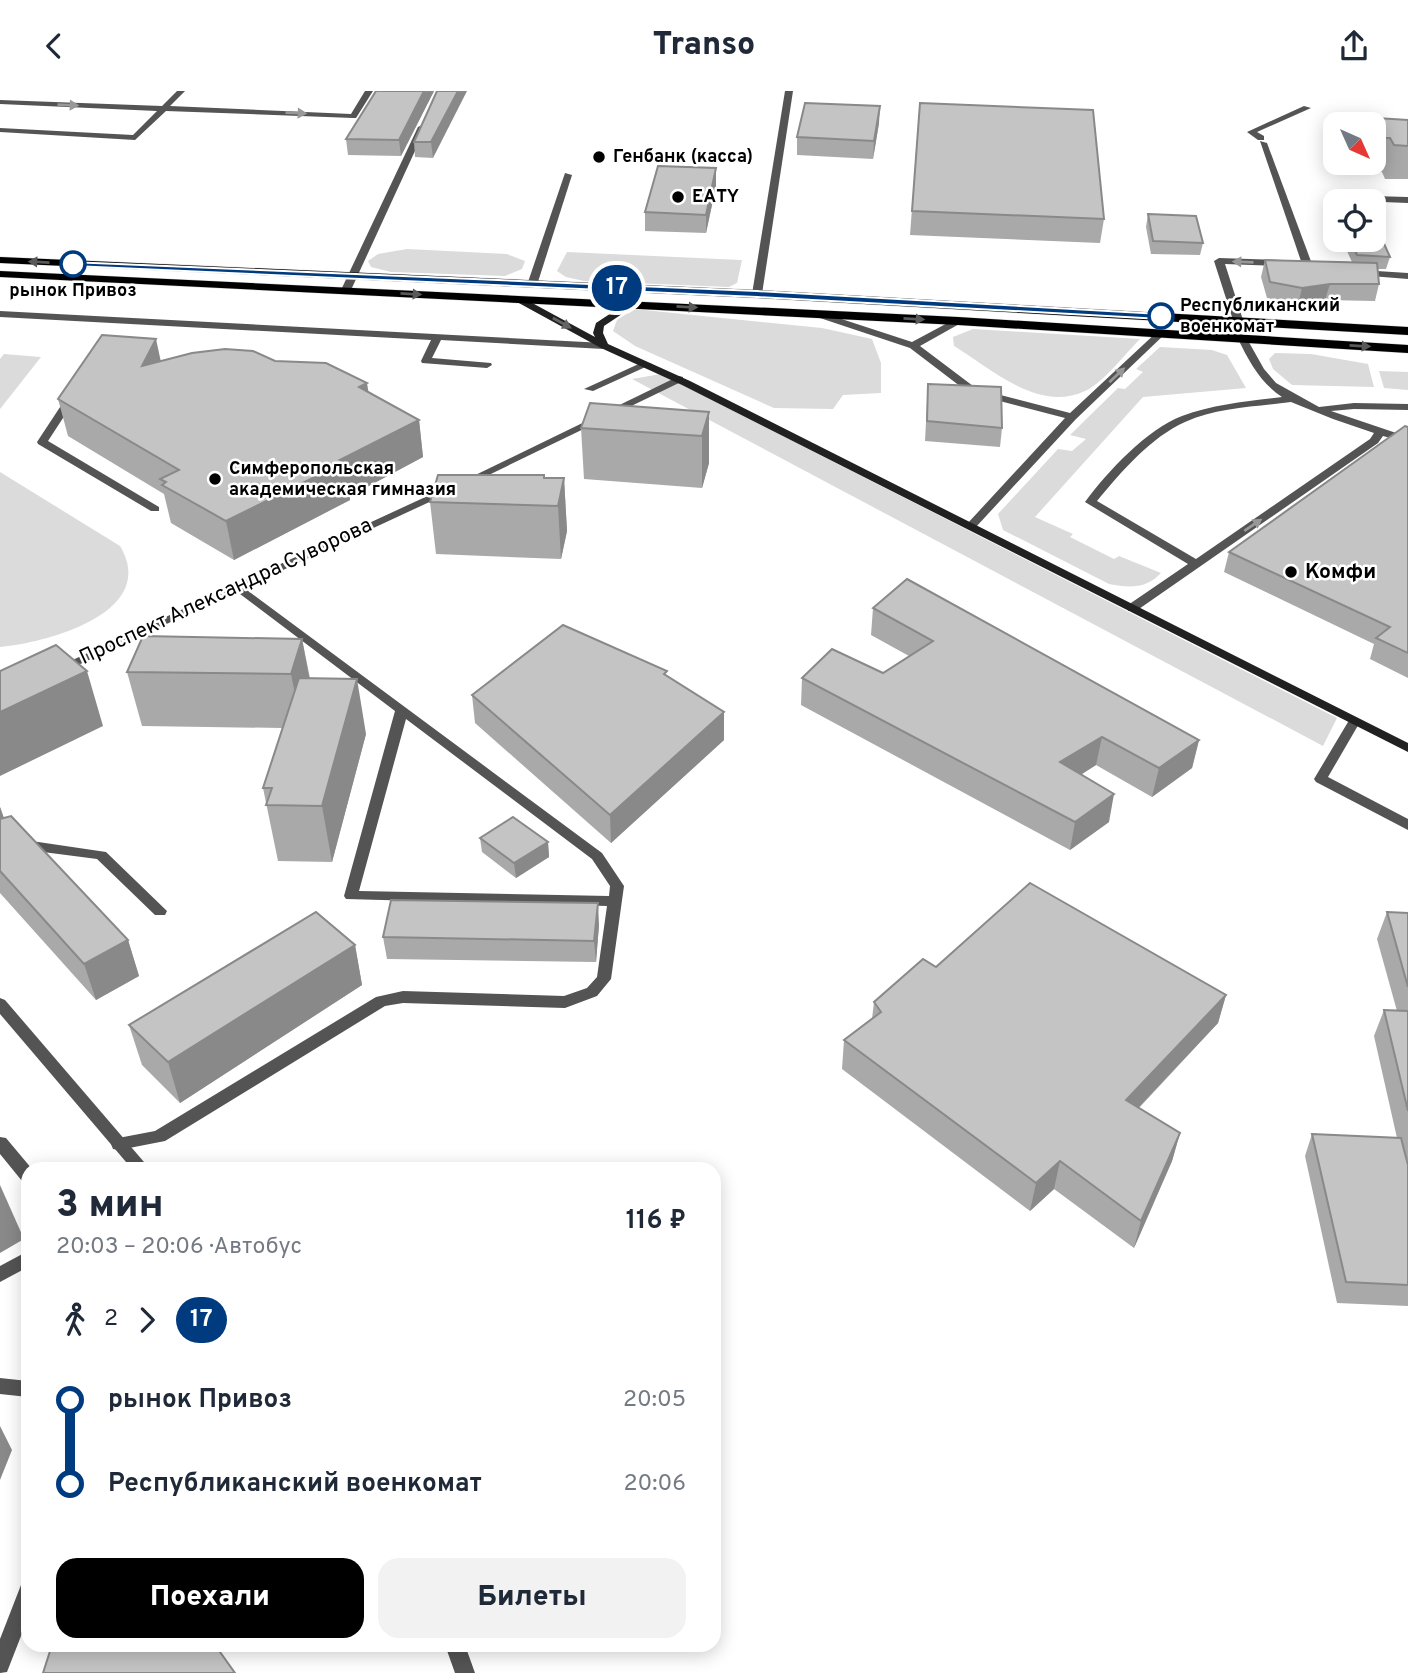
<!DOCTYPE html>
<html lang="ru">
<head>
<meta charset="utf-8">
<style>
  :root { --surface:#fff; --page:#f2f2f3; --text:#1f2937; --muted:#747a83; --accent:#000 }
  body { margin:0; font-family:Overpass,sans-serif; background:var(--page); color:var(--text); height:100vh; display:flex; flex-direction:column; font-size:26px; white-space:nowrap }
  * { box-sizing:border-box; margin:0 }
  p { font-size:23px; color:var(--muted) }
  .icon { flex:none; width:38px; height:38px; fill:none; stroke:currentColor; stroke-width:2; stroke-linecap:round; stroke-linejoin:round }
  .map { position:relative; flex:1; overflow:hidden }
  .side { position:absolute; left:21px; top:1071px; width:700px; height:490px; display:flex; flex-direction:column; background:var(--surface); border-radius:21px; box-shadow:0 4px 18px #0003 }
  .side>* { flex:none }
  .badge { padding:0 14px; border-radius:23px; font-size:24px; line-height:46px }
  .needle { width:46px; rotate:135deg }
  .buttons { position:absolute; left:1323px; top:21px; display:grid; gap:14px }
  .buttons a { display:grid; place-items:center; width:63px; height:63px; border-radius:14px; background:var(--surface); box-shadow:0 4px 18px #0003; font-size:35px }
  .map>.badge { position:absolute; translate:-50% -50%; box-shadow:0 0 0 4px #fff }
  .legs { display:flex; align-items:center; gap:10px; height:77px; padding:0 35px; font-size:23px }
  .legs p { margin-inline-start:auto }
  .head { display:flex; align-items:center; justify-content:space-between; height:119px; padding:0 35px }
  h1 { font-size:38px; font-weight:800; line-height:52px }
  .cta { display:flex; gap:14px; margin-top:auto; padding:14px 35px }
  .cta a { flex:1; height:80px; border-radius:21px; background:var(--accent); color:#fff; font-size:28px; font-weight:800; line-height:80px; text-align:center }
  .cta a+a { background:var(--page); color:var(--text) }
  ul { padding:0 35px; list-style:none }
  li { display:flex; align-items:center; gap:24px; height:84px; font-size:26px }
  li i { display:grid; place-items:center; width:10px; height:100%; margin:0 9px; background:currentColor }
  li i::after { content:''; width:18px; height:18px; margin:-9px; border:5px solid; border-radius:50%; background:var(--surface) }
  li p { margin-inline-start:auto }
  li:first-child i { background:linear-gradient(#0000 50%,currentColor 0) }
  li:last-child i { background:linear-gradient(currentColor 50%,#0000 0) }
  header { display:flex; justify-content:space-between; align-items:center; height:91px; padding:0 35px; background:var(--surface); font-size:32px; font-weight:800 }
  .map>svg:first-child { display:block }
  .green { fill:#dbdbdb }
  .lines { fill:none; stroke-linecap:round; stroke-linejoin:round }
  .primary-casing { stroke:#dbdbdb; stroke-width:1 }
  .service { fill:#545454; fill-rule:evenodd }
  .tertiary { fill:#545454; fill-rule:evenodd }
  .secondary { fill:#212121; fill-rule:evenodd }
  .primary { fill:#000; fill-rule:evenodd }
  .wall { fill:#a9a9a9 }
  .shaded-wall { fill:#898989 }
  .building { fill:#c4c4c4; stroke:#898989; stroke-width:2 }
  .oneway { fill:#989898 }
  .oneway2 { fill:#595959 }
  .oneway3 { fill:#646464 }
  .line-1 { fill:#003b80; stroke:#fff; stroke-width:2 }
  .poi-dot { fill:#000; stroke:#fff; stroke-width:2.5 }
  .stop-1-dot { fill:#fff; stroke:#003b80; stroke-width:3.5 }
  .labels { text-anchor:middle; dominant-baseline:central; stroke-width:5; stroke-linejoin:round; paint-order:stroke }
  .far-poi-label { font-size:18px; font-weight:bold; fill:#000; stroke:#fff; text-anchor:start }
  .far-stop-label { font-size:18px; font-weight:bold; fill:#000; stroke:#fff }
  .poi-label { font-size:21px; font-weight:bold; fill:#000; stroke:#fff; text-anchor:start }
  .street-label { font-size:21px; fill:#000; stroke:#fff }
</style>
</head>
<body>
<header><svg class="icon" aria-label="back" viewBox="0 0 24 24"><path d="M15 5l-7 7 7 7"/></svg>Transo<svg class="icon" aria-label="share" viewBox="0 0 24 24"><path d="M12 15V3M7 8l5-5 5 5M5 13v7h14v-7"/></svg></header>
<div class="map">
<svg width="1408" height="1582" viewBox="0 0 1408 1582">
  <rect width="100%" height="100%" fill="#fff"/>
  <g class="green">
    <path d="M407 158 507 163 525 170 522 178 505 185 391 181 371 176 368 170 378 163Z"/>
    <path d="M567 161 741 169H742L737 192 729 196 584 190 566 186 557 180Z"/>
    <path d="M634 218 822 237 872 248 881 272V302L843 304 833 318 774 317 635 255 613 240 617 229Z"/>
    <path d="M973 238 1140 248C1126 262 1102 293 1085 300 1038 322 992 278 954 255L953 246Z"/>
    <path d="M1160 256 1212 259 1227 264 1246 297 1143 306 1035 426 1073 443 1070 446 1114 468 1119 465 1161 482C1146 498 1130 497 1109 493L1003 439 998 423 1058 358 1072 360 1086 348 1070 344 1118 297 1125 298 1143 281 1136 278Z"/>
    <path d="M1275 262 1311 263 1368 273 1374 296 1292 294 1273 278 1269 268Z"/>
    <path d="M4 263 41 266 0 318V268Z"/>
    <path d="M1379 280 1408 281V299L1384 297Z"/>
    <path d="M661 283 1337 627 1323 655 632 288Z"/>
    <path d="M0 381 120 455C160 522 46 552 0 556Z"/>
  </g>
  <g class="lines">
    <defs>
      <g id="primary">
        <path d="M0 166 757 199 1408 236V244L757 207 0 172Z"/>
        <path d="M0 180 958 226 1408 254V262L958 234 0 186Z"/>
      </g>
    </defs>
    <use href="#primary" class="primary-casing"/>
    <g class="service">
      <path d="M177 0H185L170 15 351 23 365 0H373L356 27H353L166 20 135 49 0 41V37L133 44 157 20 0 13V9L162 15Z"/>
      <path d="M785 0H793L762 203 757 206 752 203Z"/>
      <path d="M1304 15 1311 17 1257 41 1264 45V49H1258L1247 41Z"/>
      <path d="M422 34 426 36 351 199 343 201 341 199 418 36Z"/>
      <path d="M1260 50 1267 52 1312 173 1310 175 1302 173Z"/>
      <path d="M565 82 572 84 537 194 529 196 527 194Z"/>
      <path d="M1335 104 1408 106V112L1332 109 1331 107Z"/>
      <path d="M1219 167 1282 169 1287 172 1282 175 1225 173 1243 229 1238 232 1233 229 1214 170Z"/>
      <path d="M1361 179 1408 182V188L1358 184V180Z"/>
      <path d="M0 220 604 252 609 255 604 258 441 249 432 267 491 272 492 274 487 277 422 272 421 270 431 249 0 226Z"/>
      <path d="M817 220 912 251 955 228H961V232L920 255 977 298 1070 322 1158 240 1166 242 1076 328 975 437 971 438 965 435 967 433 1065 327 969 302 910 257 814 225 812 223Z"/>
      <path d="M1240 246H1246L1264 278 1276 292 1319 316 1354 312 1408 313V319L1354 318 1331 320 1408 346V352L1383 345 1378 352 1136 520H1128V514L1188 473 1085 411C1107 381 1147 338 1182 325 1214 313 1249 310 1282 306 1260 291 1250 272 1238 248ZM1291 311 1333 328 1374 342 1370 348 1196 468 1097 410C1121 381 1151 346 1185 331 1218 316 1257 316 1291 311Z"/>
      <path d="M643 271 652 273 593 300 584 298Z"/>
      <path d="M71 304 76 307 48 350 159 416V420H151L38 353 37 351 66 307Z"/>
      <path d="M236 491 602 762 624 795 611 888 597 905 565 917 403 912 385 915 165 1050 119 1059 113 1058 111 1053 113 1048 155 1040 376 906 403 900 564 905 587 897 597 886 607 815 346 808 344 805 395 620 232 497 230 495ZM406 628 592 768 610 795 609 805 359 800Z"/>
      <path d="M1354 627 1360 631 1328 686 1408 728V739L1316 691 1314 688 1348 631Z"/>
      <path d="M18 748 106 761 167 820 165 824H155L97 768 20 758 0 767V756Z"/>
      <path d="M0 1046 6 1047 32 1078H28V1092L22 1090 0 1063Z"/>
      <path d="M28 1160V1176L0 1191V1175Z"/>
      <path d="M0 1287 28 1290V1306L0 1303Z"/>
      <path d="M28 1492V1527L7 1581 0 1582V1548L21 1494Z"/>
    </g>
    <g class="tertiary">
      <path d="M679 285 683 286V290L470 393H462L461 391Z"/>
      <path d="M447 396 451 397V401L63 581 59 582 53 578Z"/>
      <path d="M0 907 5 909 150 1078H132L0 923Z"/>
      <path d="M445 1554H465L475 1582H455Z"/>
    </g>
    <path class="secondary" d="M517 207H523L595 246 593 242 596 232 628 211H634V215L604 235 603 242 608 253 690 290 1408 652V661L682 294 601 257 517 211Z"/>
    <use href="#primary" class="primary"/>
  </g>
  <g class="wall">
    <path d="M434 0 401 65 348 64 346 48Z"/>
    <path d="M437 0 433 67 415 66 414 51Z"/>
    <path d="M920 12 1104 128 1100 152 910 144Z"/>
    <path d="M1360 26 1408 29V88H1385L1382 81 1361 80 1357 72H1374V33H1358Z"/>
    <path d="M879 32 873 68 797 64V46Z"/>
    <path d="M716 77V95L706 142 645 140V121Z"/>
    <path d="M1148 123 1203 152 1200 164 1151 163 1146 136Z"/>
    <path d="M1348 149H1374L1390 166 1386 178H1377L1379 193 1375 210 1325 209 1298 214 1267 207 1261 186 1265 169 1352 171 1346 158Z"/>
    <path d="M161 270H275L369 301 419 329 423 366 350 405V409L234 469 171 432 164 403 68 345 58 308Z"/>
    <path d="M928 293 1002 337 1000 356 925 350Z"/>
    <path d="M709 321V372L702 397 584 388 581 337Z"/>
    <path d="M1408 336V587L1370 568 1374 553 1224 481 1229 461Z"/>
    <path d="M544 384V387H564L567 440 561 468 436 463 430 411Z"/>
    <path d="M873 517 1199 649 1192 677 1152 706 1096 674 1081 683 1109 731 1070 759 801 614 802 587 883 582 909 565 871 544Z"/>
    <path d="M302 548 310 587 366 643 332 771 278 770 263 697 282 637 142 635 127 581Z"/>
    <path d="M667 585 724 621V649L611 752 475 632 472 604Z"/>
    <path d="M0 716 4 727 128 849 139 885 96 909 0 802Z"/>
    <path d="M480 747 548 751 549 766 516 787 482 761Z"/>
    <path d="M1387 821 1408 822V1069H1407L1408 1074V1215L1337 1212 1305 1065 1312 1043 1397 1047 1374 945 1384 919 1397 920 1377 848Z"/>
    <path d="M599 834 596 871 387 868 383 846Z"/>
    <path d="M355 854 362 894 180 1012 142 974 129 934Z"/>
    <path d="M936 876 1226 904 1218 932 1139 1017 1180 1042 1172 1070 1134 1157 1054 1098 1030 1120 842 978 844 949 872 928 874 911Z"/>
  </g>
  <g class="shaded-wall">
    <path d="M424 0H434L401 65 399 49Z"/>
    <path d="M458 0H467L433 67 431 51Z"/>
    <path d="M880 15 879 32 873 68 874 50Z"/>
    <path d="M716 77V95L706 142V124Z"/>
    <path d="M1330 193 1325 209 1298 214 1302 197Z"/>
    <path d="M156 248 164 285 142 275Z"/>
    <path d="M367 292 373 329 359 296Z"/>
    <path d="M709 321V372L702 397V345Z"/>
    <path d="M419 329 423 366 350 405V409L234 469 226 430 340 369Z"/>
    <path d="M564 387 567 440 561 468 558 415Z"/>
    <path d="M302 548 312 602 302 638 291 583Z"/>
    <path d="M87 580 103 635 0 685V621Z"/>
    <path d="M357 588 366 643 332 771 322 715Z"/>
    <path d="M724 621V649L611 752 610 724Z"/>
    <path d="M1102 646 1096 674 1056 700 1060 671Z"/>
    <path d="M1199 649 1192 677 1152 706 1159 677Z"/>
    <path d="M1114 703 1109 731 1070 759 1075 731Z"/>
    <path d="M0 716 11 748 0 753Z"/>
    <path d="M548 751 549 766 516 787 514 772Z"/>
    <path d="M598 812 599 834 596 871 594 850Z"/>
    <path d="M128 849 139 885 96 909 84 873Z"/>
    <path d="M355 854 362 894 180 1012 168 971Z"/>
    <path d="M1226 904 1218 932 1119 1037 1126 1009Z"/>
    <path d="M1180 1042 1172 1070 1134 1157 1141 1130Z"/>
    <path d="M1060 1070 1054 1098 1030 1120 1036 1092Z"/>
    <path d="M0 1094 24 1148 0 1162Z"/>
    <path d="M0 1335 12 1359 0 1389Z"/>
  </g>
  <g class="building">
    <path d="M376 0H424L399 49 346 48Z"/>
    <path d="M437 0H458L431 51H414Z"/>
    <path d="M805 12 880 15 874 50 797 46Z"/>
    <path d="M920 12 1093 19 1104 128 912 120Z"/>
    <path d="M1360 26 1408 29V55L1394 54 1390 47H1374V33H1363Z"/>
    <path d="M658 75 716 77 706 124 645 121Z"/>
    <path d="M1148 123 1196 125 1203 152 1153 150Z"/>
    <path d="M1374 146H1381L1390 166 1357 164 1350 149H1374Z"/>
    <path d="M1265 169 1377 172 1379 193H1330L1302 197 1270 191Z"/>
    <path d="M102 244 156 248 142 275 192 262 225 258 253 260 275 270 326 272 367 292 359 296 419 329 340 369 345 371 226 430 162 394 166 391 160 388 179 379 58 308Z"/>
    <path d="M928 293 1001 296 1002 337 927 330Z"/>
    <path d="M590 312 709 321 702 345 581 337Z"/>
    <path d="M1405 335 1408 336V562L1376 547 1390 536 1229 461Z"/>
    <path d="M438 384H544V387H564L558 415 430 411Z"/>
    <path d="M907 488 1199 649 1159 677 1102 646 1060 671 1114 703 1075 731 802 587 832 558 883 582 933 550 873 517Z"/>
    <path d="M563 534 667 580 664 583 724 621 610 724 472 604Z"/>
    <path d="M143 545 302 548 291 583 127 581Z"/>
    <path d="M56 554 87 580 0 621V580Z"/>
    <path d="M299 587 357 588 322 715 266 714 272 697H263Z"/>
    <path d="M11 725 128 849 84 873 0 780V728Z"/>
    <path d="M513 726 548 751 514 772 480 747Z"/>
    <path d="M1030 792 1226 904 1126 1009 1180 1042 1141 1130 1060 1070 1036 1092 844 949 881 921 874 911 923 868 936 876Z"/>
    <path d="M391 809 598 812 594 850 383 846Z"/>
    <path d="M316 821 355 854 168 971 129 934Z"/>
    <path d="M1387 821 1408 822V896Z"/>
    <path d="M1384 919 1408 920V1020Z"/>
    <path d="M1312 1043 1401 1047 1408 1074V1194L1346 1191Z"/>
    <path d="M52 1554H215L235 1582H43Z"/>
  </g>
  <defs><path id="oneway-solid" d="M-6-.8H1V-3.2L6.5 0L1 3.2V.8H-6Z" transform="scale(1.75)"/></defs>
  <g class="oneway">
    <use href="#oneway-solid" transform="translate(68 14) rotate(2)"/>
    <use href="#oneway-solid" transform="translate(296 22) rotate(2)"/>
    <use href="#oneway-solid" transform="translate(1243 171) rotate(-178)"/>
    <use href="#oneway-solid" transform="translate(1117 284) rotate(-43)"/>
    <use href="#oneway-solid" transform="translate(1253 434) rotate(-34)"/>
  </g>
  <g class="oneway2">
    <use href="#oneway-solid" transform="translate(39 171) rotate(-177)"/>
    <use href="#oneway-solid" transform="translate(411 203) rotate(3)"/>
    <use href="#oneway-solid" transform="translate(687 216) rotate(3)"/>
    <use href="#oneway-solid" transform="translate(914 228) rotate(3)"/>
    <use href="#oneway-solid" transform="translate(1360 255) rotate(3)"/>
  </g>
  <use class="oneway3" href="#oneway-solid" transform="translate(562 232) rotate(29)"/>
  <path class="line-1" d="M70 171 757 200 1161 223 1166 225 1161 228 757 206 73 175Z"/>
  <g class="poi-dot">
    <circle cx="599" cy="66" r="7"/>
    <circle cx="678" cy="106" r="7"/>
    <circle cx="215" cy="388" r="7"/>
    <circle cx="1291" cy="481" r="7"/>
  </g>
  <g class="stop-1-dot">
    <circle cx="73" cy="173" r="12"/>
    <circle cx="1161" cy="225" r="12"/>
  </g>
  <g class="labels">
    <g class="far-poi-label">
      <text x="613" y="66">Генбанк (касса)</text>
      <text x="692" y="106">EАTY</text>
      <text x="229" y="378">Симферопольская<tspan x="229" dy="21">академическая гимназия</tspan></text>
    </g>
    <g class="far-stop-label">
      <text x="73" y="200">рынок Привоз</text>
      <text x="1180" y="215" text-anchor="start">Республиканский<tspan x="1180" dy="21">военкомат</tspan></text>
    </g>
    <g class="poi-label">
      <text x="1305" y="481">Комфи</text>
    </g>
    <g class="street-label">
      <text transform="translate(226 501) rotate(-25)">Проспект Александра Суворова</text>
    </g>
  </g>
</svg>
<div class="buttons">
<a><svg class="needle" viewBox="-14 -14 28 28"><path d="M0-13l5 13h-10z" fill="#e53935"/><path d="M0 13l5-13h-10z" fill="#747a83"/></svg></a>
<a><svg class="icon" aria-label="locate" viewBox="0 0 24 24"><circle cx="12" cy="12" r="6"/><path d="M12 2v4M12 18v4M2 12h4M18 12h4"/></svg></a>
</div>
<b class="badge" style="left:617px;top:197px;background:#003b80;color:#fff">17</b>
<section class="side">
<div class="head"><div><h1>3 мин</h1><p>20:03 – 20:06 · Автобус</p></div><b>116 ₽</b></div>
<div class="legs"><svg class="icon" aria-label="walk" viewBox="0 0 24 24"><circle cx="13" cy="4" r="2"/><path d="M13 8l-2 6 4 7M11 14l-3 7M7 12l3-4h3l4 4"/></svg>2<svg class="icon" aria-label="forward" viewBox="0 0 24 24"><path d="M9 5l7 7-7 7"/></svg><b class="badge" style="background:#003b80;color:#fff">17</b></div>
<ul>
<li><i style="color:#003b80"></i><b>рынок Привоз</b><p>20:05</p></li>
<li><i style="color:#003b80"></i><b>Республиканский военкомат</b><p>20:06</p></li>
</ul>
<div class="cta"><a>Поехали</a><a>Билеты</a></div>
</section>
</div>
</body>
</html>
